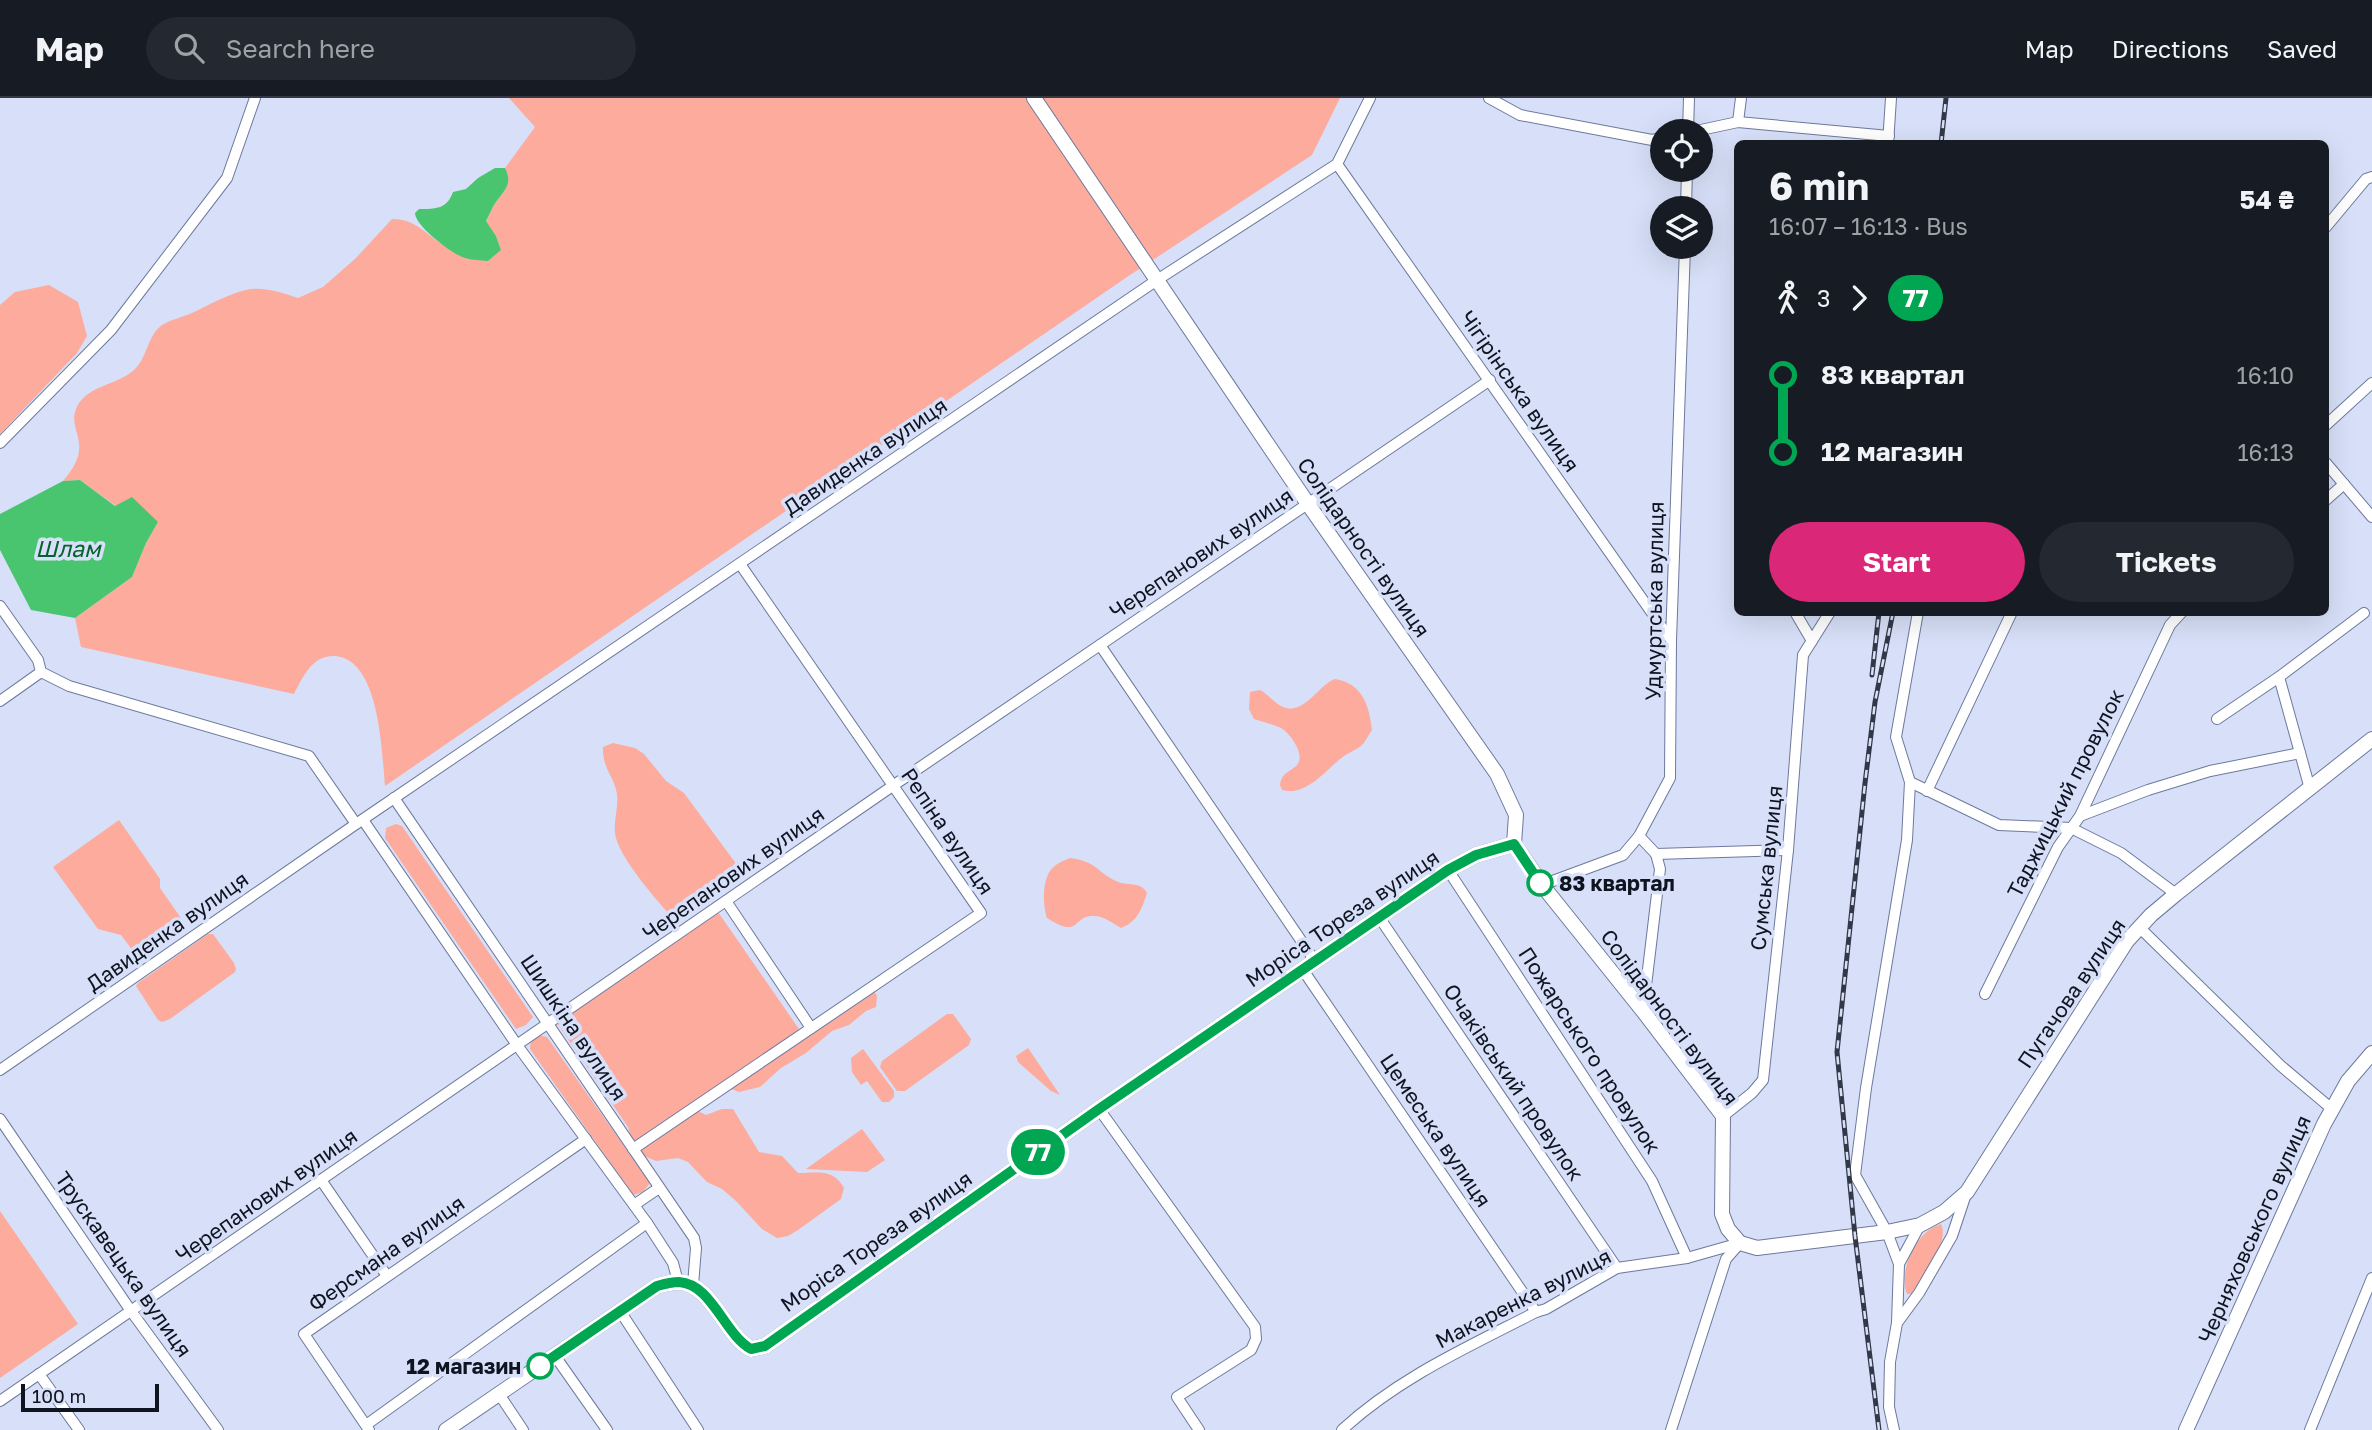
<!DOCTYPE html>
<html lang="en">
<head>
<meta charset="utf-8">
<style>
  :root { --surface:#171b24; --page:#242831; --text:#f1f3f6; --muted:#9ea1a6; --line:#363941; --accent:#db2777 }
  body { margin:0; font-family:"Golos Text",sans-serif; background:var(--page); color:var(--text); height:100vh; display:flex; flex-direction:column; font-size:26px; white-space:nowrap }
  * { box-sizing:border-box; margin:0 }
  p { font-size:23px; color:var(--muted) }
  .icon { flex:none; width:38px; height:38px; fill:none; stroke:currentColor; stroke-width:2; stroke-linecap:round; stroke-linejoin:round }
  .map { position:relative; flex:1; overflow:hidden }
  .panel { position:absolute; left:1734px; top:42px; width:595px; height:476px; display:flex; flex-direction:column; background:var(--surface); border-radius:10px; box-shadow:0 7px 28px #0002 }
  .panel>* { flex:none }
  .badge { padding:0 14px; border-radius:23px; font-size:24px; line-height:46px }
  .buttons { position:absolute; left:1650px; top:21px; display:grid; gap:14px }
  .buttons a { display:grid; place-items:center; width:63px; height:63px; border-radius:50%; background:var(--surface); box-shadow:0 7px 28px #0002; font-size:35px }
  .scale { position:absolute; left:21px; bottom:18px; width:138px; box-sizing:border-box; padding-left:7px; border:4px solid #0f1421; border-top:0; font-size:19px; line-height:24px; white-space:nowrap; color:#0f1421; -webkit-text-stroke:5px #d7e0f8; paint-order:stroke }
  .map>.badge { position:absolute; translate:-50% -50%; box-shadow:0 0 0 4px #fff }
  .legs { display:flex; align-items:center; gap:10px; height:77px; padding:0 35px; font-size:23px }
  .legs p { margin-inline-start:auto }
  .summary { display:flex; align-items:center; justify-content:space-between; height:119px; padding:0 35px }
  h1 { font-size:38px; font-weight:700; line-height:52px }
  .action { display:flex; gap:14px; margin-top:auto; padding:14px 35px }
  .action a { flex:1; height:80px; border-radius:42px; background:var(--accent); color:#fff; font-size:28px; font-weight:700; line-height:80px; text-align:center }
  .action a+a { background:var(--page); color:var(--text) }
  ul { padding:0 35px; list-style:none }
  li { display:flex; align-items:center; gap:24px; height:77px; font-size:26px }
  li i { display:grid; place-items:center; width:10px; height:100%; margin:0 9px; background:currentColor }
  li i::after { content:''; width:18px; height:18px; margin:-9px; border:5px solid; border-radius:50%; background:var(--surface) }
  li p { margin-inline-start:auto }
  li:first-child i { background:linear-gradient(#0000 50%,currentColor 0) }
  li:last-child i { background:linear-gradient(currentColor 50%,#0000 0) }
  header { display:flex; align-items:center; gap:42px; box-sizing:border-box; height:98px; padding:0 35px; background:var(--surface); border-bottom:2px solid var(--line) }
  header strong { font-size:33px }
  nav { display:flex; gap:38px; margin-inline-start:auto; font-size:24px }
  .search { width:490px; height:63px; background:var(--page); display:flex; align-items:center; gap:18px; box-sizing:border-box; padding:0 24px; border-radius:38px; color:var(--muted); font-size:26px }
  .map>svg:first-child { display:block }
  .green { fill:#fcab9d }
  .water { fill:#49c56f }
  .lines { fill:none; stroke-linecap:round; stroke-linejoin:round }
  .minor-casing { stroke:#6d799d; stroke-width:12 }
  .tertiary-casing { stroke:#6d799d; stroke-width:16 }
  .minor { stroke:#fff; stroke-width:10 }
  .tertiary { stroke:#fff; stroke-width:14 }
  .rail-casing { stroke:#323847; stroke-width:5 }
  .rail { stroke:#d7e0f8; stroke-width:2.5; stroke-dasharray:8; stroke-linecap:butt }
  .line-1-casing { stroke:#fff; stroke-width:16 }
  .line-1 { stroke:#00a651; stroke-width:10 }
  .stop-1-dot { fill:#fff; stroke:#00a651; stroke-width:3.5 }
  .labels { text-anchor:middle; dominant-baseline:central; stroke-width:7; stroke-linejoin:round; paint-order:stroke }
  .street-label { font-size:21px; fill:#0f1421; stroke:#d7e0f8 }
  .stop-label { font-size:21px; font-weight:bold; fill:#0f1421; stroke:#d7e0f8; text-anchor:start }
  .water-label { font-size:23px; font-style:italic; fill:#06632c; stroke:#d7e0f8 }
</style>
</head>
<body>
<header>
<strong>Map</strong>
<div class="search"><svg class="icon" aria-label="search" viewBox="0 0 24 24"><circle cx="10" cy="10" r="6"/><path d="M15 15l6 6"/></svg>Search here</div>
<nav><a>Map</a><a>Directions</a><a>Saved</a></nav>
</header>
<div class="map">
<svg width="2372" height="1332" viewBox="0 0 2372 1332">
  <rect width="100%" height="100%" fill="#d7e0f8"/>
  <g class="green">
    <path d="M509 0H1340L1312 57 1127 179 385 688C382 655 380 561 335 558 312 557 303 579 294 596L81 549 75 520 132 479 146 445 158 424 116 408 80 382 63 383C72 372 81 360 79 345 78 335 72 324 75 314 83 287 117 288 134 272 148 259 147 238 162 227 170 222 183 219 192 215 209 207 228 196 246 192 263 188 282 195 298 200L323 189 356 160 392 121C414 121 423 133 440 145 454 153 473 158 488 163L501 152 496 138 486 124C489 118 491 112 494 107 503 93 514 87 505 70L535 29Z"/>
    <path d="M49 187 78 204 87 238 77 255 0 336V207L15 194Z"/>
    <path d="M1335 581C1363 586 1369 607 1372 632 1369 636 1366 642 1363 646 1358 651 1350 654 1344 658 1326 671 1307 699 1282 692L1280 687C1282 674 1289 675 1297 667 1306 657 1290 635 1281 630 1273 626 1263 624 1254 621L1249 611 1250 594 1260 592C1268 596 1275 606 1283 609 1304 618 1318 587 1335 581Z"/>
    <path d="M613 645 635 650 644 656 666 683 684 695 737 767 734 778 691 800 673 816H669C654 799 622 762 616 740 612 725 619 711 617 696 614 678 602 670 603 649Z"/>
    <path d="M119 722 160 781V790L183 823 136 857 121 837 98 831 53 769Z"/>
    <path d="M396 726 402 728 533 919 526 927 516 931 385 740 386 730Z"/>
    <path d="M1070 760C1098 764 1095 773 1116 783 1127 789 1140 782 1147 795 1142 811 1137 824 1121 830 1112 825 1104 818 1094 818 1072 817 1081 842 1047 820 1043 807 1042 785 1050 773 1055 766 1063 763 1070 760Z"/>
    <path d="M718 814 799 931 786 941C800 934 817 928 830 919 849 906 845 889 874 893L877 898 876 909 866 913 849 927 832 933 806 955 781 970 760 989 739 994 724 988 698 1003 700 1014 706 1017 722 1011H733L759 1054 782 1058 798 1075C818 1075 833 1070 844 1090L841 1101 798 1132 788 1138 777 1140 762 1131 736 1103 722 1091 707 1084 688 1064 678 1060 656 1063 642 1057 634 1049 628 1029 557 925Z"/>
    <path d="M208 836H213L234 865 236 871 235 874 170 921 162 924 158 922 136 888 138 885Z"/>
    <path d="M947 916H953L971 941 969 947 905 993H897L880 969 882 963Z"/>
    <path d="M538 937 547 939 650 1085 643 1094 633 1097 530 951 531 941Z"/>
    <path d="M1028 950 1060 997 1051 993 1018 964 1016 958Z"/>
    <path d="M863 951 894 993V999L889 1004H882L867 983 861 987 852 974 851 960Z"/>
    <path d="M862 1031 885 1062 867 1074 806 1071Z"/>
    <path d="M0 1113 78 1226 0 1280Z"/>
    <path d="M1941 1126C1950 1144 1923 1181 1912 1196H1907C1898 1172 1916 1133 1941 1126Z"/>
  </g>
  <g class="water">
    <path d="M495 70H505C514 87 503 93 494 107 491 112 489 118 486 123L496 138 501 152 488 163C480 162 472 162 465 160 452 156 415 128 415 115L419 111C436 111 447 111 453 94L466 91 478 80Z"/>
    <path d="M80 382 115 408 132 399 158 424 146 445 132 479 75 520 31 512 0 452V416L63 383Z"/>
  </g>
  <g class="lines">
    <defs>
      <g id="minor">
        <path d="M1489 0 1520 17 1652 42 1662 40"/>
        <path d="M1738 24 1741 0"/>
        <path d="M1688 33 1689 0"/>
        <path d="M1696 33 1738 24 1889 38"/>
        <path d="M1888 46 1891 0"/>
        <path d="M1337 66 1671 542"/>
        <path d="M1686 110 1687 72"/>
        <path d="M2326 129 2366 81 2372 79"/>
        <path d="M2326 327 2372 285"/>
        <path d="M0 345 111 232 227 80 255 0"/>
        <path d="M2326 365 2372 419"/>
        <path d="M2326 402 2344 386"/>
        <path d="M0 508 38 562 41 574"/>
        <path d="M1795 514 1812 543"/>
        <path d="M1100 547 1315 863"/>
        <path d="M41 574 69 588 309 658 356 726"/>
        <path d="M2279 579 2310 691"/>
        <path d="M0 603 41 574"/>
        <path d="M2217 621 2279 579 2364 515"/>
        <path d="M1910 684 1999 727 2071 730 2121 755 2176 796"/>
        <path d="M1927 693 2012 514"/>
        <path d="M394 700 694 1140 696 1150 693 1187"/>
        <path d="M2080 718 2148 692 2210 673 2300 655"/>
        <path d="M363 722 517 947 647 1125 673 1165 678 1184"/>
        <path d="M1639 738 1656 756 1660 771 1643 913"/>
        <path d="M1656 756 1788 752"/>
        <path d="M1448 772 1652 1083 1687 1160"/>
        <path d="M1542 787 1623 757 1639 738 1670 680 1671 542 1685 149"/>
        <path d="M726 803 811 930"/>
        <path d="M1379 819 1617 1170"/>
        <path d="M2139 829 2281 968 2332 1011"/>
        <path d="M1303 872 1536 1214"/>
        <path d="M1985 896 2058 749 2080 718 2170 527 2182 514"/>
        <path d="M0 972 356 726 1157 182 1337 66 1370 0"/>
        <path d="M1099 1011 1255 1229 1256 1241 1251 1252 1177 1299 1199 1332"/>
        <path d="M1723 1018 1752 995 1763 982 1788 752 1803 557 1830 514"/>
        <path d="M0 1021 131 1213 218 1332"/>
        <path d="M633 1051 981 815 740 466"/>
        <path d="M321 1082 387 1178"/>
        <path d="M634 1107 659 1090"/>
        <path d="M1899 1166 1920 1127"/>
        <path d="M620 1213 698 1332"/>
        <path d="M1897 1225 1919 1195 1952 1138 1966 1096"/>
        <path d="M555 1258 607 1332"/>
        <path d="M39 1276 79 1332"/>
        <path d="M499 1296 523 1332"/>
        <path d="M0 1303 894 687 1490 282"/>
        <path d="M366 1327 647 1125"/>
        <path d="M369 1332 304 1236 586 1041"/>
        <path d="M1342 1332C1398 1280 1468 1249 1536 1214L1546 1211 1617 1170 1687 1160 1740 1145"/>
        <path d="M1671 1332 1726 1161 1740 1145"/>
        <path d="M1894 1332 1889 1309 1890 1264 1897 1225 1899 1166 1887 1134 1855 1077 1866 990 1907 742 1910 684 1896 639 1918 514"/>
        <path d="M2310 1332 2372 1180"/>
      </g>
      <g id="tertiary">
        <path d="M1034 0 1308 406 1497 676 1516 717 1514 746"/>
        <path d="M446 1332 657 1188C664 1186 672 1184 679 1184 712 1186 724 1236 751 1251L765 1248 1099 1011 1448 772 1476 757 1514 746 1542 787 1643 913 1723 1018 1722 1116 1728 1131 1740 1145 1757 1150 1887 1134 1920 1127 1944 1114 1967 1094 2127 843 2151 817 2176 796 2372 641"/>
        <path d="M2186 1332 2324 1026 2348 983 2372 955"/>
      </g>
    </defs>
    <use href="#minor" class="minor-casing"/>
    <use href="#tertiary" class="tertiary-casing"/>
    <use href="#minor" class="minor"/>
    <use href="#tertiary" class="tertiary"/>
    <defs>
      <g id="rail">
        <path d="M1941 46 1946 0"/>
        <path d="M1872 577 1879 514"/>
        <path d="M1879 1332 1855 1138 1837 954 1865 685 1875 604 1893 514"/>
      </g>
    </defs>
    <use href="#rail" class="rail-casing"/>
    <use href="#rail" class="rail"/>
  </g>
  <g class="lines">
    <defs>
      <path id="line-1" d="M540 1268 657 1188C664 1186 672 1184 679 1184 712 1186 724 1236 751 1251L765 1248 1099 1011 1448 772 1476 757 1514 746 1540 785"/>
    </defs>
    <use href="#line-1" class="line-1-casing"/>
    <use href="#line-1" class="line-1"/>
  </g>
  <g class="stop-1-dot">
    <circle cx="1540" cy="785" r="12"/>
    <circle cx="540" cy="1268" r="12"/>
  </g>
  <g class="labels">
    <g class="street-label">
      <text transform="translate(1520 293) rotate(55)">Чiгiрiнська вулиця</text>
      <text transform="translate(865 358) rotate(-34)">Давиденка вулиця</text>
      <text transform="translate(1364 449) rotate(55)">Солідарності вулиця</text>
      <text transform="translate(1201 455) rotate(-34)">Черепанових вулиця</text>
      <text transform="translate(1654 503) rotate(-89)">Удмуртська вулиця</text>
      <text transform="translate(2065 695) rotate(-63)">Таджицький провулок</text>
      <text transform="translate(948 733) rotate(56)">Репiна вулиця</text>
      <text transform="translate(1766 770) rotate(-84)">Сумська вулиця</text>
      <text transform="translate(733 775) rotate(-35)">Черепанових вулиця</text>
      <text transform="translate(1342 820) rotate(-34)">Моріса Тореза вулиця</text>
      <text transform="translate(167 833) rotate(-35)">Давиденка вулиця</text>
      <text transform="translate(2071 895) rotate(-56)">Пугачова вулиця</text>
      <text transform="translate(1670 919) rotate(53)">Солідарності вулиця</text>
      <text transform="translate(574 929) rotate(56)">Шишкiна вулиця</text>
      <text transform="translate(1590 952) rotate(57)">Пожарського провулок</text>
      <text transform="translate(1514 984) rotate(56)">Очакiвський провулок</text>
      <text transform="translate(1436 1032) rotate(56)">Цемеська вулиця</text>
      <text transform="translate(266 1097) rotate(-35)">Черепанових вулиця</text>
      <text transform="translate(2254 1131) rotate(-66)">Черняховського вулиця</text>
      <text transform="translate(876 1143) rotate(-35)">Моріса Тореза вулиця</text>
      <text transform="translate(386 1155) rotate(-35)">Ферсмана вулиця</text>
      <text transform="translate(124 1166) rotate(55)">Трускавецька вулиця</text>
      <text transform="translate(1523 1200) rotate(-27)">Макаренка вулиця</text>
    </g>
    <g class="stop-label">
      <text x="1559" y="785">83 квартал</text>
      <text x="521" y="1268" text-anchor="end">12 магазин</text>
    </g>
    <g class="water-label">
      <text x="68" y="450">Шлам</text>
    </g>
  </g>
</svg>
<div class="buttons">
<a><svg class="icon" aria-label="locate" viewBox="0 0 24 24"><circle cx="12" cy="12" r="6"/><path d="M12 2v4M12 18v4M2 12h4M18 12h4"/></svg></a>
<a><svg class="icon" aria-label="layers" viewBox="0 0 24 24"><path d="M12 4l9 5-9 5-9-5zM3 14l9 5 9-5"/></svg></a>
</div>
<div class="scale">100 m</div>
<b class="badge" style="left:1038px;top:1054px;background:#00a651;color:#fff">77</b>
<section class="panel">
<div class="summary"><div><h1>6 min</h1><p>16:07 – 16:13 · Bus</p></div><b>54 ₴</b></div>
<div class="legs"><svg class="icon" aria-label="walk" viewBox="0 0 24 24"><circle cx="13" cy="4" r="2"/><path d="M13 8l-2 6 4 7M11 14l-3 7M7 12l3-4h3l4 4"/></svg>3<svg class="icon" aria-label="forward" viewBox="0 0 24 24"><path d="M9 5l7 7-7 7"/></svg><b class="badge" style="background:#00a651;color:#fff">77</b></div>
<ul>
<li><i style="color:#00a651"></i><b>83 квартал</b><p>16:10</p></li>
<li><i style="color:#00a651"></i><b>12 магазин</b><p>16:13</p></li>
</ul>
<div class="action"><a>Start</a><a>Tickets</a></div>
</section>
</div>
</body>
</html>
